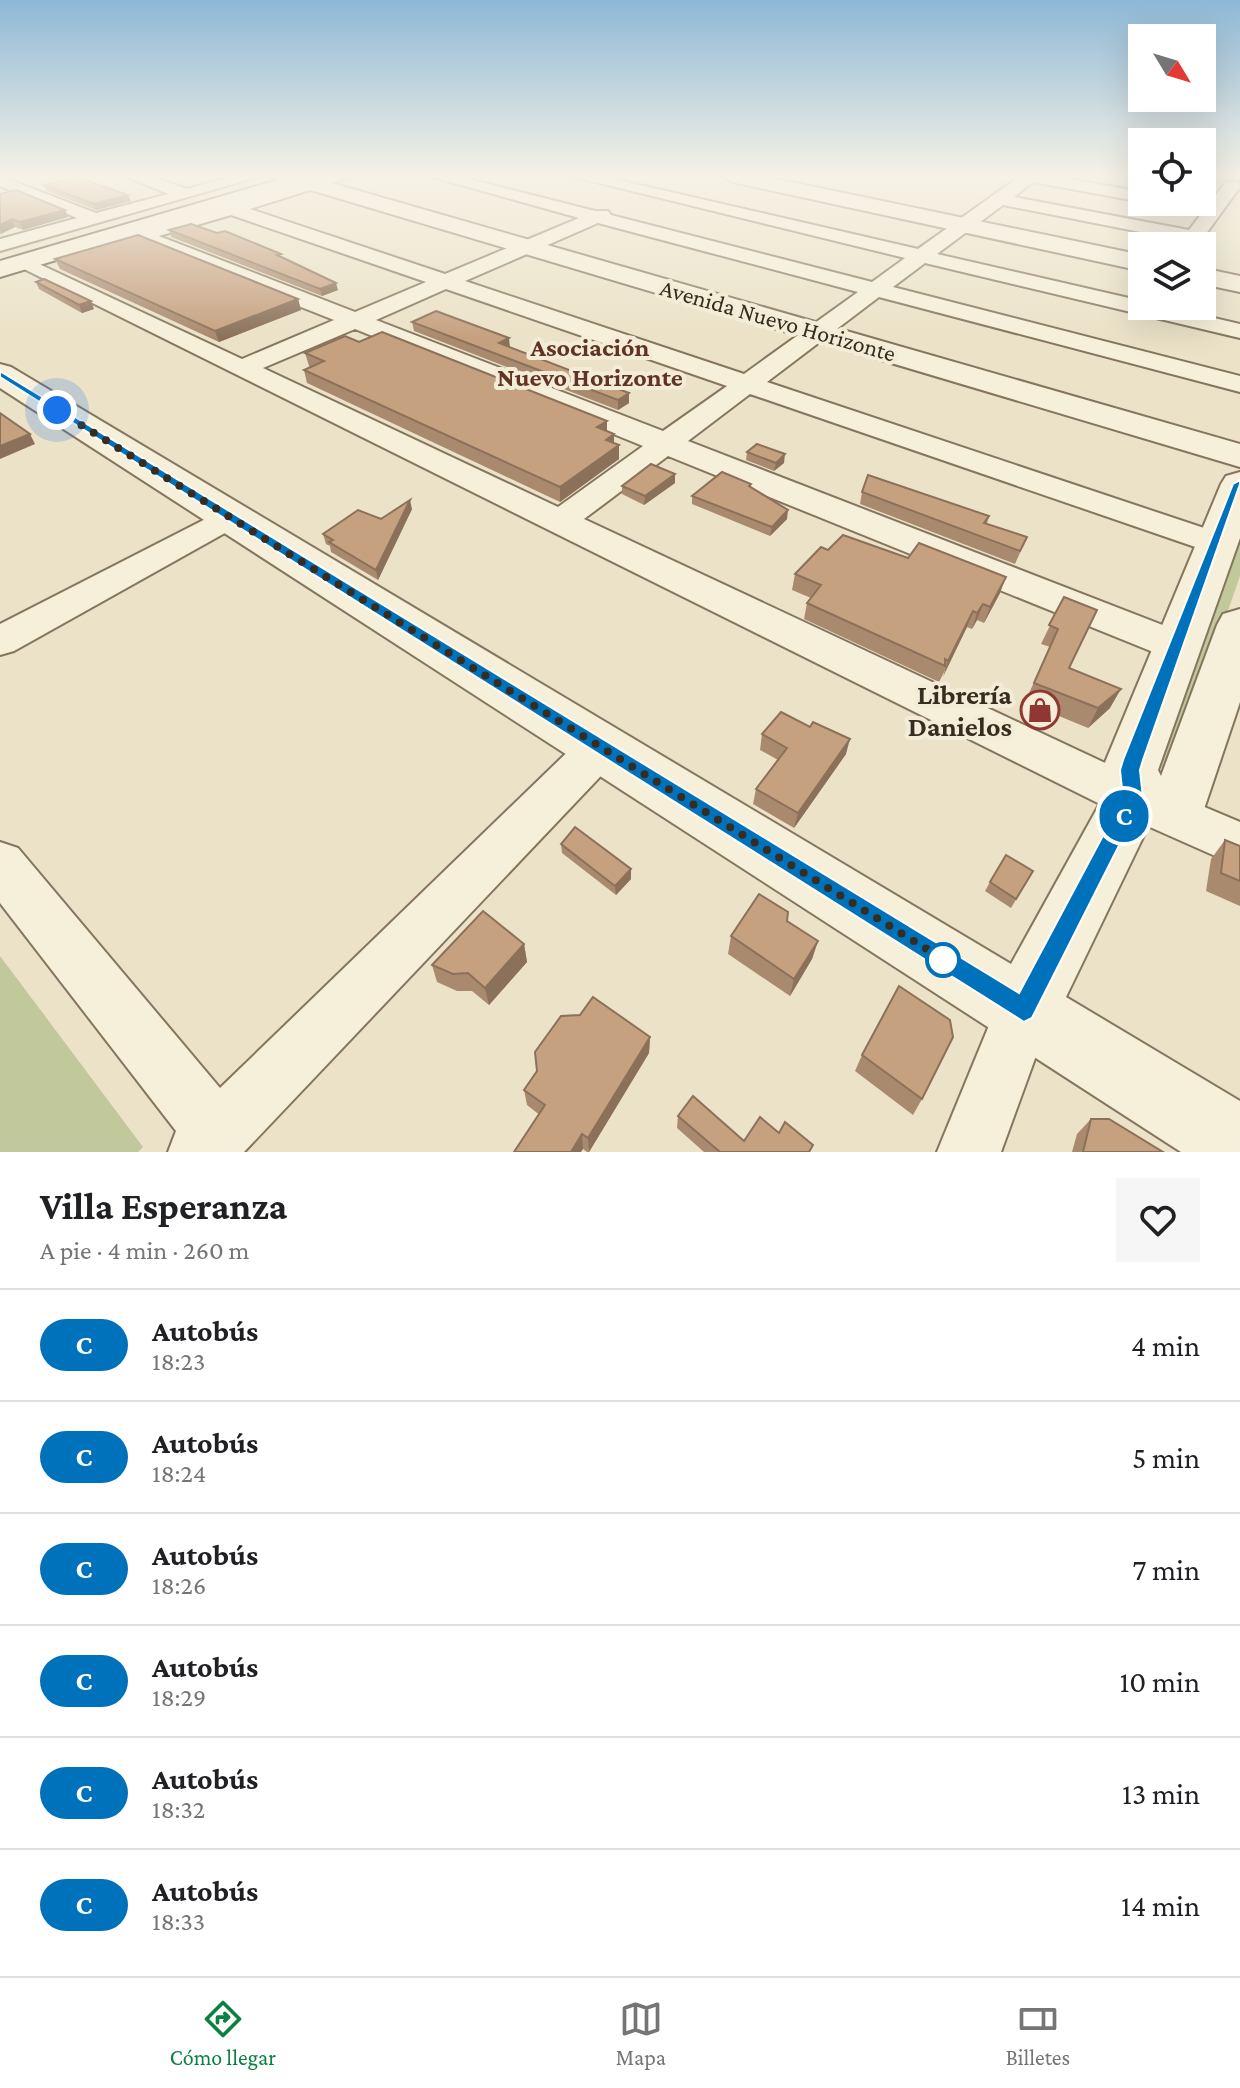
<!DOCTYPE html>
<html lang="es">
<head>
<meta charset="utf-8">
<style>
  :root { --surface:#fff; --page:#f6f6f6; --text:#202124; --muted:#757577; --line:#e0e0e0; --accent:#0b8043 }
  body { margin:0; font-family:"Crimson Pro",serif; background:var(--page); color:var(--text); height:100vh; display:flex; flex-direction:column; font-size:30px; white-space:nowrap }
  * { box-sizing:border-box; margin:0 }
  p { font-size:26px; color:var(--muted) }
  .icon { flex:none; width:44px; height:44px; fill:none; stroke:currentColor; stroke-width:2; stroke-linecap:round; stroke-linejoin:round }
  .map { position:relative; height:1152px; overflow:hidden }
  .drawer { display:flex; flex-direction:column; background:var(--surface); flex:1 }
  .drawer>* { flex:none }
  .badge { padding:0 16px; border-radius:26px; font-size:28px; line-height:52px }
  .needle { width:52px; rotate:128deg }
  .buttons { position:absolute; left:1128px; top:24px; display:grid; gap:16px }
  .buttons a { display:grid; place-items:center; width:88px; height:88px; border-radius:0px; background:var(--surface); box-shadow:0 8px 32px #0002; font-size:40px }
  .you { position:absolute; width:40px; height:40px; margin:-20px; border:6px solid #fff; border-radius:50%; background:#1a73e8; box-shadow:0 0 0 12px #1a73e833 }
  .map>.badge { position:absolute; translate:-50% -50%; box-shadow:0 0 0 4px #fff }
  .round { display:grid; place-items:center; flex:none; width:84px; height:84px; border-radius:0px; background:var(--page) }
  .summary { display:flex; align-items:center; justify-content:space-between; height:136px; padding:0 40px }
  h1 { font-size:38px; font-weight:700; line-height:60px }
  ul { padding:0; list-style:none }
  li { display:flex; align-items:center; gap:24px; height:112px; padding:0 40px; border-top:2px solid var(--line) }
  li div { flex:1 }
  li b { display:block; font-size:30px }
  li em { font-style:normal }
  li .badge { min-width:88px; font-weight:700; text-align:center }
  .menu { display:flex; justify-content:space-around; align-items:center; height:112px; border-top:2px solid var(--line); background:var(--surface); font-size:22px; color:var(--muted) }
  .menu a { display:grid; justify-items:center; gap:4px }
  .menu .active { color:var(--accent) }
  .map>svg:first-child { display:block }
  .green { fill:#c1c89c }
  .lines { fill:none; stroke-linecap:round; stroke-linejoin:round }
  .minor-casing { stroke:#85755e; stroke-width:4 }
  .tertiary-casing { stroke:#85755e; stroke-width:4 }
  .secondary-casing { stroke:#675641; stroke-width:4 }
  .minor { fill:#f6efda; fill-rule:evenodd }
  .tertiary { fill:#f6efda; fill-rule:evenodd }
  .secondary { fill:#f6efda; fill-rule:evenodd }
  .wall { fill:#aa8a6e }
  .shaded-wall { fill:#8b715a }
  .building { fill:#c6a180; stroke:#8b715a; stroke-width:2 }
  .line { fill:#0072bc; stroke:#fff; stroke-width:2 }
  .walk { stroke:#372c20; stroke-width:8; stroke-dasharray:0 14.4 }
  .stop-dot { fill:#fff; stroke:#0072bc; stroke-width:4 }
  .labels { text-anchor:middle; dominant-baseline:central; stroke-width:8; stroke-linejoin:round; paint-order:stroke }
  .far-street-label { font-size:24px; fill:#372c20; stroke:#f3ecd6 }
  .far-neighbourhood-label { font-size:26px; font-weight:bold; fill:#603323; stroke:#f3ecd6 }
  .poi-label { font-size:28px; font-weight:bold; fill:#372c20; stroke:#f3ecd6; text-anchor:end }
</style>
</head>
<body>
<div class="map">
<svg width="1240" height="1152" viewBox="0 0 1240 1152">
  <rect width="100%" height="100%" fill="#ebe2c7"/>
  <g class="green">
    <path d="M1240 524V576L1172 772 1153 764Z"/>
    <path d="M0 956 143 1147 138 1152H0Z"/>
  </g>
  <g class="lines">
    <defs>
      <g id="minor">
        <path d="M0 176 96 213 168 194 125 176H150L187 189 233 176H261L0 251V239L77 218 0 186Z"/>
        <path d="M327 176H354L250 209 445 274 579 218 429 176H457L595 211H608L611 215 872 282 905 258 571 176H601L918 249 1020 176H1054L1142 192V202L1033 182 1014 197 1189 230 1202 213 1164 206 1161 202 1209 204 1226 182H1238L1240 187 1197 246H1177L1181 240 1003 205 937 254 1142 301V306H1163L1240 324V338L925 263 893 287 1240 376V392L879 297 767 382 1228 536 1233 543 1228 550 1216 554 1204 550 750 394 688 441 1191 636 1197 646 1191 656 1177 660 1163 656 668 456 584 519 1150 784 1240 822V867L1116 812 20 267 30 261 37 263 242 359 334 320 124 237 133 231ZM231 215 426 282 355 312 159 236ZM598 223 858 292 744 374 465 281ZM446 289 727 386 663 431 376 320ZM355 329 643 446 558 507 263 368Z"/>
        <path d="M229 507 241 510 246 517 241 524 14 651 0 655V624Z"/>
        <path d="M600 730 616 736 622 748 616 760 244 1152H168L176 1131 0 903V842L18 848 220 1088 584 736Z"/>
        <path d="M1024 980 1044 989 1053 1009 1001 1152H937L1004 989Z"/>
      </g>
      <g id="tertiary">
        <path d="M274 176H307L1240 444V467L277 180Z"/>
        <path d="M722 176H762L1142 255V271L732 182Z"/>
        <path d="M1202 268 1240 276V292L1202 284Z"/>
        <path d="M0 364 11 367 1011 964 1104 796 1102 770 1106 760 1221 484 1226 476 1240 472V538L1158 770 1161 776 1217 625 1223 614 1240 609V702L1203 812 1165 824 1150 823 1066 997 1240 1101V1152H1181L0 388Z"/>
      </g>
      <path id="secondary" d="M291 176H324L321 180 0 277V261Z"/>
    </defs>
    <use href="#minor" class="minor-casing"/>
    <use href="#tertiary" class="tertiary-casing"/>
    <use href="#secondary" class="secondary-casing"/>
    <use href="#minor" class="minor"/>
    <use href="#tertiary" class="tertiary"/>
    <use href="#secondary" class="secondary"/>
  </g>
  <g class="wall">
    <path d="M44 185 131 201 96 210 47 191Z"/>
    <path d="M0 194 65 210 68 217 23 230 15 227 0 234Z"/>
    <path d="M169 230 282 258 338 290 322 296 171 237Z"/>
    <path d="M55 259 298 299 301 310 219 342 60 269Z"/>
    <path d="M36 282 94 309 82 313 39 289Z"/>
    <path d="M412 322 509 338V348L629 393V403L618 410 414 331Z"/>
    <path d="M359 342 607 421V431L614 443 619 459 560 502 307 383 304 370 310 367 309 366 305 353Z"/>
    <path d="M747 452 784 463 774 471 746 460Z"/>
    <path d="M675 474V483L644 505 622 494V486Z"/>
    <path d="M751 484V487L787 519 770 536 692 504V496Z"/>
    <path d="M862 492 989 516 987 524 1027 537 1015 564 860 504Z"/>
    <path d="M412 509 378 580 331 552 330 546 326 544 323 534Z"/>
    <path d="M828 550 1000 593 984 623 977 620 972 629 967 627 939 682 804 619 807 603 811 598 792 590 795 574Z"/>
    <path d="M1064 597 1069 668 1110 708 1088 728 1025 702 1050 647 1041 644Z"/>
    <path d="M810 727 846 754 794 828 753 804 756 789 778 760 760 750 762 734Z"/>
    <path d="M1225 840 1240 846V906L1206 891 1211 859Z"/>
    <path d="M561 844 631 869V879L616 895 562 853Z"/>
    <path d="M1033 871 1011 908 985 891 990 882Z"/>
    <path d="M787 921 818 941 812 959 790 996 728 954 731 936Z"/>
    <path d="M524 944 527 962 489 1005 472 991H457L437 982 432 965Z"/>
    <path d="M650 1037 649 1053 589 1152H587L527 1105 524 1090 537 1071Z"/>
    <path d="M862 1055 922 1099 913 1115 855 1071Z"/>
    <path d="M678 1116 744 1141 779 1133 813 1145 810 1152H704L677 1128Z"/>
    <path d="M1091 1119 1163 1152H1072L1077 1134Z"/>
  </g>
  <g class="shaded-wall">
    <path d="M128 195 131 201 96 210 94 204Z"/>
    <path d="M65 210 68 217 23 230 20 222Z"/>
    <path d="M12 219 15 227 1 234 0 225Z"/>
    <path d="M336 283 338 290 322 296 320 289Z"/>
    <path d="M298 299 301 310 219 342 215 331Z"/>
    <path d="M91 301 94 309 82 313 79 305Z"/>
    <path d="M509 338 510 348 499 343Z"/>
    <path d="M629 393V403L618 410V400Z"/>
    <path d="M607 421V435L597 427Z"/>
    <path d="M30 434 35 444 0 459V446Z"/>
    <path d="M614 434V447L606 440Z"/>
    <path d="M619 445V459L560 502V487Z"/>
    <path d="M785 454 784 463 774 471 776 463Z"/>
    <path d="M675 474V483L644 505 645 496Z"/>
    <path d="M410 500 412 509 378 580 376 570Z"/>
    <path d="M788 510 787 519 770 536 772 527Z"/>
    <path d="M1006 577 1000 593 984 623 990 607Z"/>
    <path d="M983 604 977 620 972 629 977 613Z"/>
    <path d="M973 611 967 627 943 677 948 661Z"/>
    <path d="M1121 689 1110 708 1088 728 1098 708Z"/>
    <path d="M850 739 846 754 794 828 798 813Z"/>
    <path d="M631 869V879L616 895 615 886Z"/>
    <path d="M818 941 812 959 790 996 794 979Z"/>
    <path d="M524 944 527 962 489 1005 485 988Z"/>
    <path d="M650 1037 649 1053 589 1152 588 1138Z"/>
    <path d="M582 1134 583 1149 581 1152H571Z"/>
  </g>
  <g class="building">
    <path d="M77 177 128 195 94 204 44 185Z"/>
    <path d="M16 190 65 210 20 222 12 219 0 225V194Z"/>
    <path d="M191 224 217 233 225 231 281 254 277 255 336 283 320 289 169 230Z"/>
    <path d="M138 235 298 299 215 331 55 259Z"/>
    <path d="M44 279 91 301 79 305 36 282Z"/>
    <path d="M436 311 509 338 499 343 629 393 618 400 412 322Z"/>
    <path d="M382 332 607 421 597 427 614 434 606 440 619 445 560 487 304 370 324 361 305 353 345 336 359 342Z"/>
    <path d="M0 413 30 434 0 446Z"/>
    <path d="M757 444 785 454 776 463 747 452Z"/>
    <path d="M651 464 675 474 645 496 622 486Z"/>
    <path d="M722 472 751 484 749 486 788 510 772 527 692 496Z"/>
    <path d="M868 475 989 516 984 523 1027 537 1020 551 862 492Z"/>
    <path d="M410 500 376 570 329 542 333 540 323 534 358 510 381 519Z"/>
    <path d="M843 535 908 558 919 543 1006 577 990 607 983 604 977 613 973 611 948 661 945 659V666L807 603 821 585 795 574 821 547 828 550Z"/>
    <path d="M1064 597 1097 610 1069 668 1121 689 1098 708 1034 683 1058 629 1049 625Z"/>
    <path d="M781 712 810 727 813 722 850 739 798 813 756 789 787 748 762 734Z"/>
    <path d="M575 827 631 869 615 886 561 844Z"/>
    <path d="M1225 840 1240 846V881L1221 873Z"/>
    <path d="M1006 855 1033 871 1016 899 990 882Z"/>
    <path d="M759 894 788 912 787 921 818 941 794 979 731 936Z"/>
    <path d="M483 911 524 944 485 988 468 973 453 974 432 965Z"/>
    <path d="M899 986 950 1020 953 1037 922 1099 862 1055Z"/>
    <path d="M593 997 650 1037 588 1138 582 1134 571 1152H514L545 1105 524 1090 537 1071 535 1052 561 1016 580 1015Z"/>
    <path d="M693 1096 744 1141 760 1117 779 1133 785 1122 813 1145 809 1152H720L678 1116Z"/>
    <path d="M1091 1119H1109L1163 1152H1083Z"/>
  </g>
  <linearGradient id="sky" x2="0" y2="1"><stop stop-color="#8eb8d6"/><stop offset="0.52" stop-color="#f6f2e6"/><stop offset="1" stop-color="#f6f2e6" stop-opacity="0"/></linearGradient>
  <rect width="1240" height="338" fill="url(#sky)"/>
  <path class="line" d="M0 371 1019 993 1123 798 1120 770 1123 760 1233 484 1240 480V484L1143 760 1140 770 1143 798 1032 1018 1024 1022 0 377Z"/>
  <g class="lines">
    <path class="walk" d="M57 410 946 961 943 960"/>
  </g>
  <defs>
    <symbol id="shop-ring" viewBox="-11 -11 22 22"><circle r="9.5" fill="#f3ecd6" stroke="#8f3733" stroke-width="1.5"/><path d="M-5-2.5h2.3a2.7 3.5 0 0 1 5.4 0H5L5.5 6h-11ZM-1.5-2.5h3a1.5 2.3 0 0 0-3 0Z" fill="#8f3733"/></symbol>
  </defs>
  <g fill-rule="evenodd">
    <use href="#shop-ring" x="1018" y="688" width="44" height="44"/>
  </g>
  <circle class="stop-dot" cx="943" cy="960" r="16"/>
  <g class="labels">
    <g class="far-street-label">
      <text transform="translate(778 320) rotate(16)">Avenida Nuevo Horizonte</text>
    </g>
    <g class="far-neighbourhood-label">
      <text x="590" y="347">Asociación<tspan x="590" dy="30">Nuevo Horizonte</tspan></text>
    </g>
    <g class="poi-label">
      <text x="1012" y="694">Librería<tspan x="1012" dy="32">Danielos</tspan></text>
    </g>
  </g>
</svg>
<div class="buttons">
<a><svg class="needle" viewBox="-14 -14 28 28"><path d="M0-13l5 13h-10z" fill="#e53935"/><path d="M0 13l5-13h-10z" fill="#757577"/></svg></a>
<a><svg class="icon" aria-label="locate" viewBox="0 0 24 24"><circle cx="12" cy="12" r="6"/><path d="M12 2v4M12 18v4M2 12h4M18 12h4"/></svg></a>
<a><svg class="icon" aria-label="layers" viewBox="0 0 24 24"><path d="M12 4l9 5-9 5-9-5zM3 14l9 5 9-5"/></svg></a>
</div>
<div class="you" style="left:57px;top:410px"></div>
<b class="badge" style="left:1124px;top:816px;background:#0072bc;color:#fff">C</b>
</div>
<section class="drawer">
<div class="summary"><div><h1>Villa Esperanza</h1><p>A pie · 4 min · 260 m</p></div><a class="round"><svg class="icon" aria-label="heart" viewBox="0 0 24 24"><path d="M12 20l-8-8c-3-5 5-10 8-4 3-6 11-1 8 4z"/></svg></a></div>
<ul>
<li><span class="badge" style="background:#0072bc;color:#fff">C</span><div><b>Autobús</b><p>18:23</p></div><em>4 min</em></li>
<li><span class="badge" style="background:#0072bc;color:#fff">C</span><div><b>Autobús</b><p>18:24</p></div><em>5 min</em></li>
<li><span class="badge" style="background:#0072bc;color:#fff">C</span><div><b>Autobús</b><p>18:26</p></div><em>7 min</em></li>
<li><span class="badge" style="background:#0072bc;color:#fff">C</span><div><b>Autobús</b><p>18:29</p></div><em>10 min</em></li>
<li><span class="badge" style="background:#0072bc;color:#fff">C</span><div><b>Autobús</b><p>18:32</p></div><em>13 min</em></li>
<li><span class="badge" style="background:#0072bc;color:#fff">C</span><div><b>Autobús</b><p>18:33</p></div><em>14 min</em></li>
</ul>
</section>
<nav class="menu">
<a class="active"><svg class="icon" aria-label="directions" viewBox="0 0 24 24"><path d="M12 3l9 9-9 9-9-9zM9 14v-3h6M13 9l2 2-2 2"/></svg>Cómo llegar</a>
<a><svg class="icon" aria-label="map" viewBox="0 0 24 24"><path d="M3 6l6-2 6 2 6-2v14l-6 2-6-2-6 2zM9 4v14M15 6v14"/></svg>Mapa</a>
<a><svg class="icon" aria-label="tickets" viewBox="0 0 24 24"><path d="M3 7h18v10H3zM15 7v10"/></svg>Billetes</a>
</nav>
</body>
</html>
